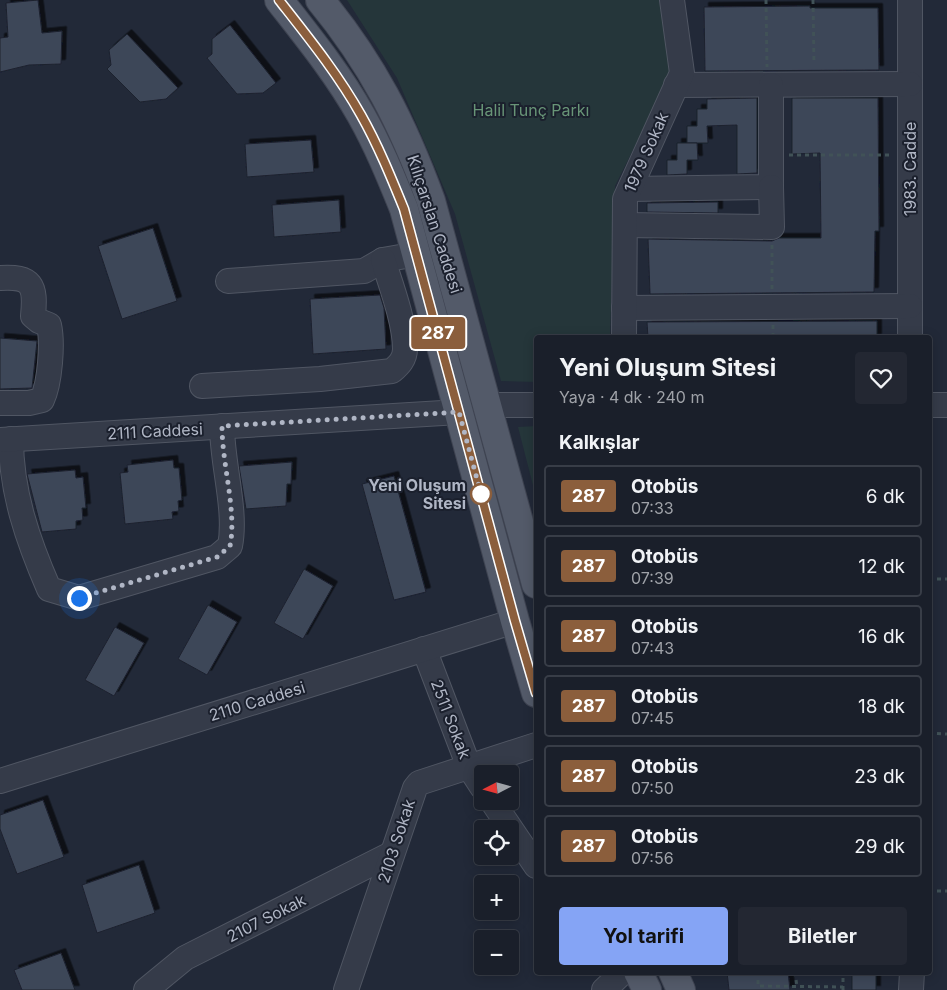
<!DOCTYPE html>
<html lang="tr">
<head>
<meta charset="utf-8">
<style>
  :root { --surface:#1a1f2a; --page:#232732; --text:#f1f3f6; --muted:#9fa2a8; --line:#383d47; --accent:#85a4f5 }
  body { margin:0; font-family:Inter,sans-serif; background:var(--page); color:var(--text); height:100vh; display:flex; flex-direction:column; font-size:19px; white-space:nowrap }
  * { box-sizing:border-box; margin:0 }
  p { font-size:16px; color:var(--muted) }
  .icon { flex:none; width:28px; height:28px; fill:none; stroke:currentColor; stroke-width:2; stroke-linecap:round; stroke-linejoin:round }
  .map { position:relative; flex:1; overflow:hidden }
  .panel { position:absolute; left:534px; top:335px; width:398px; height:640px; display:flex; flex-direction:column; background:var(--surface); border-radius:5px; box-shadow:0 2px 12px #0003,0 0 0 1px var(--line) }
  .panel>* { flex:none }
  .badge { padding:0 10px; border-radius:4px; font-size:18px; line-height:32px }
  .needle { width:32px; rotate:264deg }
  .buttons { position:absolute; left:474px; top:765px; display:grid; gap:10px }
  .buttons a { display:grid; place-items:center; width:45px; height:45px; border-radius:5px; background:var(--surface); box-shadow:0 2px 12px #0003,0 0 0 1px var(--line); font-size:25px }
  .you { position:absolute; width:25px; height:25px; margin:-12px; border:4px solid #fff; border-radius:50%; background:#1a73e8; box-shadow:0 0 0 8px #1a73e833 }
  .map>.badge { position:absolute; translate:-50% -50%; box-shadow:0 0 0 2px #fff }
  h2 { padding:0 25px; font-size:19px; line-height:45px }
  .round { display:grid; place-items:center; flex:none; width:52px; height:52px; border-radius:5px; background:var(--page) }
  .headline { display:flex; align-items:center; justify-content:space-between; height:85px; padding:0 25px }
  h1 { font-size:24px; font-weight:700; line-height:38px }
  .action { display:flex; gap:10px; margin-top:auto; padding:10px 25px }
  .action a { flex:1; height:58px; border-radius:5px; background:var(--accent); color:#111; font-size:20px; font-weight:700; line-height:58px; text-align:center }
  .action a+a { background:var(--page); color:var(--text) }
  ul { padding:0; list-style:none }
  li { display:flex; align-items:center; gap:15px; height:62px; margin:0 10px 8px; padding:0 15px; border:2px solid var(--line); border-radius:5px }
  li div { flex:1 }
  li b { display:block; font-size:19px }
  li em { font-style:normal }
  li .badge { min-width:55px; font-weight:700; text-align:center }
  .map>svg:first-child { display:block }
  .green { fill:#25363a }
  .building { fill:#3e4658; stroke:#1d222f; filter:url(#shadow) }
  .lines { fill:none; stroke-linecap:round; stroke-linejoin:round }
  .minor-casing { stroke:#505663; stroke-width:26 }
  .major-casing { stroke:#3f4452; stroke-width:30 }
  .path { stroke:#415257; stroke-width:3; stroke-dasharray:4 4; stroke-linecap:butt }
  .minor { stroke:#353b49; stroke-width:24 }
  .major { stroke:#535a69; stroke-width:28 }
  .line-casing { stroke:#fff; stroke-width:11 }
  .line { stroke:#8b5e3c; stroke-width:8 }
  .walk { stroke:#b0b6c5; stroke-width:5; stroke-dasharray:0 9 }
  .stop-dot { fill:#fff; stroke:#8b5e3c; stroke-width:2.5 }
  .labels { text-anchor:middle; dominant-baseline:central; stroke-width:4; stroke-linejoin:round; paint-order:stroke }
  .park-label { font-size:16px; fill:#689577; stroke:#1b202d }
  .street-label { font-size:16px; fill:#b0b6c5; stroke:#1b202d }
  .stop-label { font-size:16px; font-weight:bold; fill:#b0b6c5; stroke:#1b202d; text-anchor:end }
</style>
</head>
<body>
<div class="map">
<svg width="947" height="990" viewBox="0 0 947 990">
  <defs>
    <filter id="shadow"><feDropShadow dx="4.5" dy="-4.5" stdDeviation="0" flood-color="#0009"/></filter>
  </defs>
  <rect width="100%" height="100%" fill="#222938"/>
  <g class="green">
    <path d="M347 0H659C665 26 676 52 669 78L615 186 610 337 536 338V382L501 381 455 214 397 78Z"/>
    <path d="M536 426V497L518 427Z"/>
  </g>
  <g class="building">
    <path d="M38 0 42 33 62 31 61 64 29 65 0 72V38L8 37 6 3Z"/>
    <path d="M810 6V8H878L879 70 705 71 704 7Z"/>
    <path d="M230 25 276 83 263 93 237 94 207 58 212 54V39Z"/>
    <path d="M127 34 178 88 166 99 140 102 107 69 111 65 109 50Z"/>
    <path d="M757 98V173L737 174V125L707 126 708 143H687V126H697V109H707V99Z"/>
    <path d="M792 98H878L879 231H875L874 292 650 294 648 239 772 241 779 238H821L820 153 792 154Z"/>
    <path d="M311 140 314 172 247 177 245 144Z"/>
    <path d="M677 143H697L698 160H687V174L667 175V160H677Z"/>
    <path d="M339 200 341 232 274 237 272 205Z"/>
    <path d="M718 202V213L647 212V203Z"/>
    <path d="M153 228 177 301 122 319 98 246Z"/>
    <path d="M380 295 384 308 386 349 313 354 310 299Z"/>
    <path d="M877 321V338H648L647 322Z"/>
    <path d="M0 338 37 341 32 388 0 389Z"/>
    <path d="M173 460 174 468H179L182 500 178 501 179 511 172 512 173 519 125 524 120 473 128 472 127 465Z"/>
    <path d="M292 462 291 484H287L286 506 246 509 239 466Z"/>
    <path d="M75 470 76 478 83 477 86 508H82L83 520 76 521V529L42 532 27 474Z"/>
    <path d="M394 476 426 592 394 600 362 484Z"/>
    <path d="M304 569 333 586 303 639 274 623Z"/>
    <path d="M208 605 237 622 207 675 178 659Z"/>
    <path d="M115 627 144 643 114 696 85 680Z"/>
    <path d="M43 800 64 857 17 874 0 829V815Z"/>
    <path d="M139 865 155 913 97 933 82 885Z"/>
    <path d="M61 953 75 990H22L14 970Z"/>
    <path d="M727 972H788L790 990H729Z"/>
    <rect x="852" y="972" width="24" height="18"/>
  </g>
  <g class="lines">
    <defs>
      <g id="minor">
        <path d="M910 0V338"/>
        <path d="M676 85 910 84"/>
        <path d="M630 189 771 187V85"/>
        <path d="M625 225 772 227 771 187"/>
        <path d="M0 278C32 276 36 285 33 316L39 321 49 325C53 343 50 383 42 400L29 403H0"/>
        <path d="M228 281 364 271 383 260 417 254"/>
        <path d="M624 308 910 306"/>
        <path d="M624 338 625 199 682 73 672 0"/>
        <path d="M202 386 320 379 392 371C399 365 405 359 405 349 405 323 391 285 383 260"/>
        <path d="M487 405H536"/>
        <path d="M929 405H947"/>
        <path d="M11 439C11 492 28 541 49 589L79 598 217 557 230 546C237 511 222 464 222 426"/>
        <path d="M0 440 459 412"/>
        <path d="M424 649 469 767 482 787"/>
        <path d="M0 781 515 621"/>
        <path d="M492 801 536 866"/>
        <path d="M146 990 185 958 391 854"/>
        <path d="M346 990 415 788 419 783 536 745"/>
        <path d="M604 990 623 972"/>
        <path d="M911 990 912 972"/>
      </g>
      <g id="major">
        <path d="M279 0C308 37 338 74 361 115 378 145 391 177 404 209L515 621 536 693"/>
        <path d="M320 0C372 63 403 124 431 201L536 584"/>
        <path d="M638 972 647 990"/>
        <path d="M673 972 681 990"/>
      </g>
    </defs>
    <use href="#minor" class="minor-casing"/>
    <use href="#major" class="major-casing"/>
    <g class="path">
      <path d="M766 0 767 67"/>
      <path d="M813 0 814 64"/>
      <path d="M789 155H891"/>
      <path d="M772 245V289"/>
      <path d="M773 325V338"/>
      <path d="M929 579H947"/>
      <path d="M929 733 947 734"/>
      <path d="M929 891H947"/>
      <path d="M758 972V986L843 987"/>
      <path d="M795 972 797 987"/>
      <path d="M843 990V972"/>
    </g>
    <use href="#minor" class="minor"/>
    <use href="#major" class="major"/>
  </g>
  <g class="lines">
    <defs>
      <path id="line" d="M279 0C308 37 338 74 361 115 378 145 391 177 404 209L515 621 536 693"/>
    </defs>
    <use href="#line" class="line-casing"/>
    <use href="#line" class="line"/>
    <path class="walk" d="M79 598 217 557 230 546C237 511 222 465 222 426L459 412 481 494"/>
  </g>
  <circle class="stop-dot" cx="481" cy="494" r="10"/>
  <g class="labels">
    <g class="park-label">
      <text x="531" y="110">Halil Tunç Parkı</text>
    </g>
    <g class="street-label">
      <text transform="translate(646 152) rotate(-66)">1979 Sokak</text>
      <text transform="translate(910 169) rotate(-90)">1983. Cadde</text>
      <text transform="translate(435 224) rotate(72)">Kılıçarslan Caddesi</text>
      <text transform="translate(155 431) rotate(-3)">2111 Caddesi</text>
      <text transform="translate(257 701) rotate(-17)">2110 Caddesi</text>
      <text transform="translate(451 719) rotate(69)">2511 Sokak</text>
      <text transform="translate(396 841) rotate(-72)">2103 Sokak</text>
      <text transform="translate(266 918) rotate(-27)">2107 Sokak</text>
    </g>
    <g class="stop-label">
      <text x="466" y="485">Yeni Oluşum<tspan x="466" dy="18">Sitesi</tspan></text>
    </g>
  </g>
</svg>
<div class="buttons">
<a><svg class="needle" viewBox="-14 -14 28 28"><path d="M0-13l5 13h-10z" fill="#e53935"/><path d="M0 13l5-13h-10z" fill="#9fa2a8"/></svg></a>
<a><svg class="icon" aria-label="locate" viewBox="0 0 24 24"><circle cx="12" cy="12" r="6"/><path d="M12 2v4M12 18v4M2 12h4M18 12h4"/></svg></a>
<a>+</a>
<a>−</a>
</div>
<div class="you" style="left:79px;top:598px"></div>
<b class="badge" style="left:438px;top:333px;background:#8b5e3c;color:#fff">287</b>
<section class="panel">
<div class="headline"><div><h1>Yeni Oluşum Sitesi</h1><p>Yaya · 4 dk · 240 m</p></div><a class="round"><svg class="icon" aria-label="heart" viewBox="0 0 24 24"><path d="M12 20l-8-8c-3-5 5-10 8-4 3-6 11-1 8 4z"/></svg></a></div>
<h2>Kalkışlar</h2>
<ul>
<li><span class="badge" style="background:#8b5e3c;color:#fff">287</span><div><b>Otobüs</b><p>07:33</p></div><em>6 dk</em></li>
<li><span class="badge" style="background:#8b5e3c;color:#fff">287</span><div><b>Otobüs</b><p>07:39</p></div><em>12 dk</em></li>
<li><span class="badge" style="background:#8b5e3c;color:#fff">287</span><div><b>Otobüs</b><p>07:43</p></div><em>16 dk</em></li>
<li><span class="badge" style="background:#8b5e3c;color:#fff">287</span><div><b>Otobüs</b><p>07:45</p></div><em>18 dk</em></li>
<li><span class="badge" style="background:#8b5e3c;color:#fff">287</span><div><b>Otobüs</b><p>07:50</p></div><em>23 dk</em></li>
<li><span class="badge" style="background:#8b5e3c;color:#fff">287</span><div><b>Otobüs</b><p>07:56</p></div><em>29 dk</em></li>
</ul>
<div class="action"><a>Yol tarifi</a><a>Biletler</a></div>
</section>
</div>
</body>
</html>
